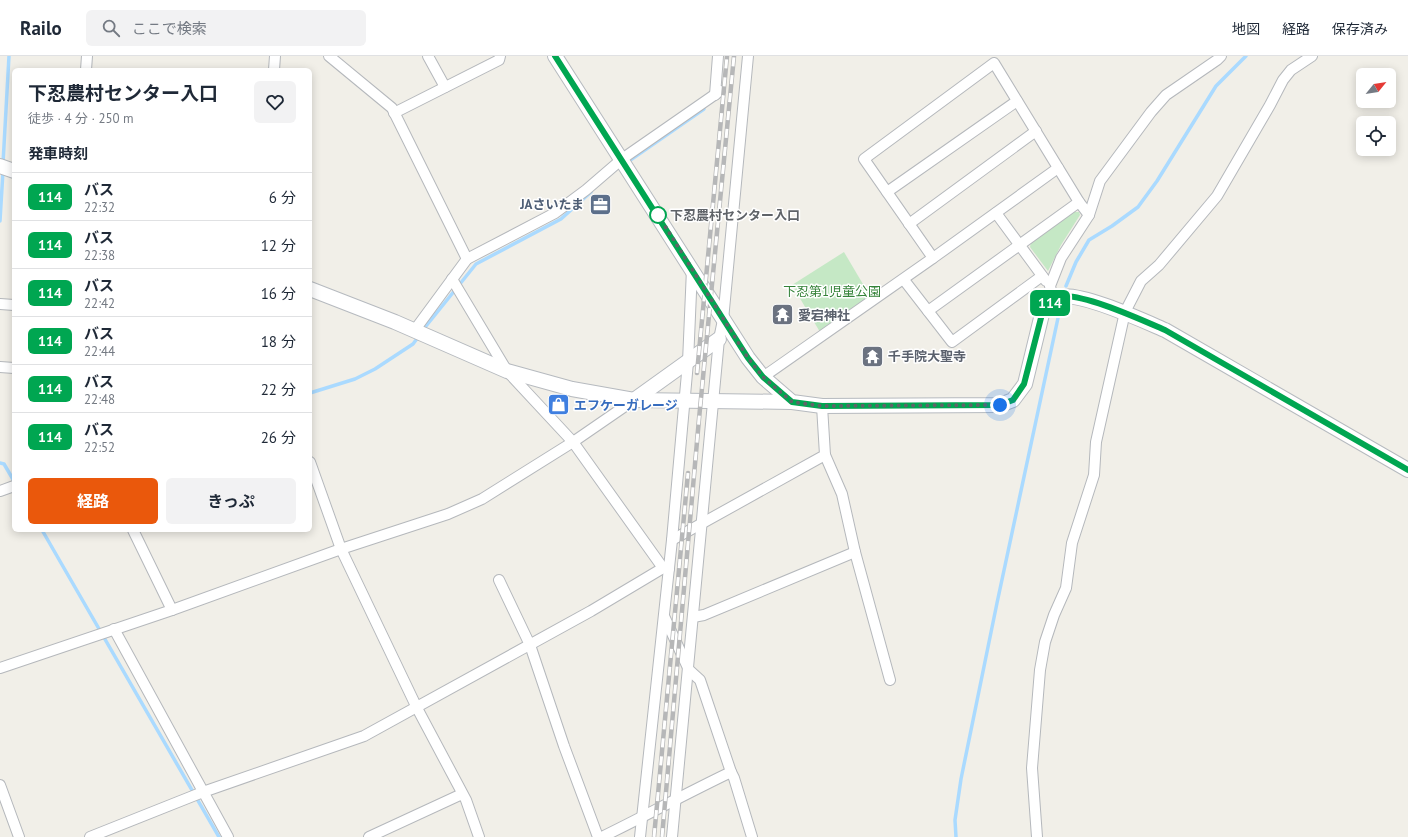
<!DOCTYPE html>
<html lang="ja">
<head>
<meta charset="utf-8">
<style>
  :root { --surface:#fff; --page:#f2f2f3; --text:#1f2937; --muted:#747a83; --line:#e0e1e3; --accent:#ea580c }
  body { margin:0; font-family:"PT Sans","Noto Sans JP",sans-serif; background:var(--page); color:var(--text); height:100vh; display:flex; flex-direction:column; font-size:15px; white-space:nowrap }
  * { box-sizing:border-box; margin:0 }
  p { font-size:13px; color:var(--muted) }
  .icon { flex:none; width:22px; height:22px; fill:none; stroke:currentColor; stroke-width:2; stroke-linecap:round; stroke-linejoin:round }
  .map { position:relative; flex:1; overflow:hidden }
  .panel { position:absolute; left:12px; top:12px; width:300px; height:464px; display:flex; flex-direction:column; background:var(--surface); border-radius:6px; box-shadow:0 2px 10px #0003 }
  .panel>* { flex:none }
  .badge { padding:0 8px; border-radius:6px; font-size:14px; line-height:26px }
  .needle { width:26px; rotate:60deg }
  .tools { position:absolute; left:1356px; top:12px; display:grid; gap:8px }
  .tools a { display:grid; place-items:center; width:40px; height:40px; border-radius:6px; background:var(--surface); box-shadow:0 2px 10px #0003; font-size:20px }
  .you { position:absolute; width:20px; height:20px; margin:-10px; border:3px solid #fff; border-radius:50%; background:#1a73e8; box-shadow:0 0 0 6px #1a73e833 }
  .map>.badge { position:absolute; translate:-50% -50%; box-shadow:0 0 0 2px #fff }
  h2 { padding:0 16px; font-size:15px; line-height:36px }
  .round { display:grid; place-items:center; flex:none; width:42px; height:42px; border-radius:6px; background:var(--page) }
  .headline { display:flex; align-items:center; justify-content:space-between; height:68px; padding:0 16px }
  h1 { font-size:19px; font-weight:700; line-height:30px }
  .button { display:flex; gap:8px; margin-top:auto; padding:8px 16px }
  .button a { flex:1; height:46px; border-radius:6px; background:var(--accent); color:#fff; font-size:16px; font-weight:700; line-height:46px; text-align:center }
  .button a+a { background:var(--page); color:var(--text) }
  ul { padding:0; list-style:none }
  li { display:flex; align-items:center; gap:12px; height:48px; padding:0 16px; border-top:1px solid var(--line) }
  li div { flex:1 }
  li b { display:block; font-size:15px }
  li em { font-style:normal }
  li .badge { min-width:44px; font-weight:700; text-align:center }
  header { display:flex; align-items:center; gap:24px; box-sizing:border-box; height:56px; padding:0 20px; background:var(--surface); border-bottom:1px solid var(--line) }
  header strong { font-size:19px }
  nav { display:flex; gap:22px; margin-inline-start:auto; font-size:14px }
  .search { width:280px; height:36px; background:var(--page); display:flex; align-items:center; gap:10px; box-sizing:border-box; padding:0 14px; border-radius:6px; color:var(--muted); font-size:15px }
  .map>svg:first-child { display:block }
  .green { fill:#c5e8c5 }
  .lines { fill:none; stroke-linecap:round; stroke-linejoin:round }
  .stream { stroke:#aadaff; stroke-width:3.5 }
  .street-casing { stroke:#b5b8bc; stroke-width:12 }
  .secondary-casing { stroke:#b6babf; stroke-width:16 }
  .street { stroke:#fff; stroke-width:10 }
  .secondary { stroke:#fff; stroke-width:14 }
  .rail-casing { stroke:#b6b7b8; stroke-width:4.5 }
  .rail { stroke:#fff; stroke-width:3; stroke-dasharray:9; stroke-linecap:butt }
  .line-casing { stroke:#fff; stroke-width:9 }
  .line { stroke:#00a651; stroke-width:6 }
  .walk { stroke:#5f6368; stroke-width:4; stroke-dasharray:0 7.2 }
  .stop-dot { fill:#fff; stroke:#00a651; stroke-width:2 }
  .labels { text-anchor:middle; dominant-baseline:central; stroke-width:3; stroke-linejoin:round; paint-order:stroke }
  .service-label { font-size:13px; font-weight:bold; fill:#4e5e75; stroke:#fff; text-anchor:end }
  .stop-label { font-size:13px; font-weight:bold; fill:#5f6368; stroke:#fff; text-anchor:start }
  .park-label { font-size:13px; fill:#348238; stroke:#fff }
  .worship-label { font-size:13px; font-weight:bold; fill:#5b616d; stroke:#fff; text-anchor:start }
  .shop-label { font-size:13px; font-weight:bold; fill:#366cbe; stroke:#fff; text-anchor:start }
</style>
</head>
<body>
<header>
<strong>Railo</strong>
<div class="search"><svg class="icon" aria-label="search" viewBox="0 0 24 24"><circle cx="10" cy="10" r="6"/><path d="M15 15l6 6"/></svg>ここで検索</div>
<nav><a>地図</a><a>経路</a><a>保存済み</a></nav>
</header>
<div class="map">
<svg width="1408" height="781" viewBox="0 0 1408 781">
  <rect width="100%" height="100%" fill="#f1efe8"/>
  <g class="green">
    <path d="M1074 156H1079L1080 159 1061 189 1048 215 1030 191 1031 186Z"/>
    <path d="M844 196 870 240 820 276 792 229Z"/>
  </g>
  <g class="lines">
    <g class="stream">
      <path d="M3 107 9 0"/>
      <path d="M626 107 704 53"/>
      <path d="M0 165 3 115"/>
      <path d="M1066 230 1076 206 1089 184 1112 170 1138 151 1157 125 1216 30 1246 0"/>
      <path d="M422 275 476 208 561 163 591 136"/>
      <path d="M310 337 355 323 375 313 413 288 419 280"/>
      <path d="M0 407 4 408 14 425"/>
      <path d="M42 474 219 781"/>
      <path d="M956 781 955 764 961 723 997 547 1058 262"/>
    </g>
    <defs>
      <g id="street">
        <path d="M329 0 392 52 467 203"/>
        <path d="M428 0 445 31"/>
        <path d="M86 14 87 0"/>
        <path d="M274 14 275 0"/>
        <path d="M715 39 718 0"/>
        <path d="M394 57 499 4 500 0"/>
        <path d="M887 136 1017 45"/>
        <path d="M996 157 1046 225"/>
        <path d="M909 168 1036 75"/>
        <path d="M933 202 1058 112"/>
        <path d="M452 223 507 315 573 386 663 512"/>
        <path d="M904 224 952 286 1042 220"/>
        <path d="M1053 244 1050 230 1061 202 1089 159 1100 125 1151 56 1166 39 1217 4 1221 0"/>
        <path d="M0 248 14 249"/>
        <path d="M928 255 1079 146"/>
        <path d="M414 275 467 203 555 157 586 134 622 103 720 35"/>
        <path d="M0 311 14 312"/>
        <path d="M763 321 933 202 864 103 994 7 1079 146 1089 159"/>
        <path d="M825 399 842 438 855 496 890 624"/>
        <path d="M310 406 341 493 417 652 466 744 479 781"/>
        <path d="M0 435 14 430"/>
        <path d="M133 474 172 554"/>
        <path d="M672 484 825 399 822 350"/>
        <path d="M499 524 530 589 564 690 598 781"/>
        <path d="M664 560 689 614 700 624 731 716 734 722 752 781"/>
        <path d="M693 561 704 559 855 496"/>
        <path d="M114 573 228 781"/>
        <path d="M0 612 172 554 341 493 448 458 482 443 573 386 634 344"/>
        <path d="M0 729 19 781"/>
        <path d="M90 781 203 736 364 680 591 555 663 512 669 513"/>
        <path d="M369 781 462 738"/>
        <path d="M602 781C645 760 687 737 731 716"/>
        <path d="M640 781 672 484 688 306 692 213"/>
        <path d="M672 781 719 283 723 264 748 0"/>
        <path d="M1037 781 1032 712 1040 614 1045 586 1054 559 1066 532 1072 487 1094 419 1096 386 1125 256 1141 225 1159 209 1217 140 1270 49 1283 24 1291 14 1312 0"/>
      </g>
      <g id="secondary">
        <path d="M555 0 748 302 763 321 792 346 822 350 1000 349 1013 344 1025 328 1042 258C1046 251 1051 244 1059 241 1079 235 1144 265 1165 274L1408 414"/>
        <path d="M0 110 14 115"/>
        <path d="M310 233 395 266 507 315 572 333 634 344 792 346"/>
        <path d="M634 344 719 283"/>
      </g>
    </defs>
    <use href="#street" class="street-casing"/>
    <use href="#secondary" class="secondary-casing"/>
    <use href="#street" class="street"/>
    <use href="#secondary" class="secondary"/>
    <defs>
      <g id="rail">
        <path d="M697 317 727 0"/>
        <path d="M654 781 688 417"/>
        <path d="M662 781 699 363 734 0"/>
      </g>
    </defs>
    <use href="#rail" class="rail-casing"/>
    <use href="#rail" class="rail"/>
  </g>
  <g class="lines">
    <defs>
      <path id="line" d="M555 0 748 302 763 321 792 346 822 350 1000 349 1013 344 1024 328 1042 258C1046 251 1051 244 1059 241 1079 235 1144 265 1165 274L1408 414"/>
    </defs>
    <use href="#line" class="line-casing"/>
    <use href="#line" class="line"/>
    <path class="walk" d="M658 159 748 302 763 321 792 346 822 350 1000 349"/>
  </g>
  <defs>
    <symbol id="office-square" viewBox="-11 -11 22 22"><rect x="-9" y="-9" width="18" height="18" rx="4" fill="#5c6f8a" stroke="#fff"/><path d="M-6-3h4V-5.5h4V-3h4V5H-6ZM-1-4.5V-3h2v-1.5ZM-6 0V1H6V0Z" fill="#fff"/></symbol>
    <symbol id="temple-square" viewBox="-11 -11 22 22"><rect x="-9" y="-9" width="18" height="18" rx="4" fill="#6b7280" stroke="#fff"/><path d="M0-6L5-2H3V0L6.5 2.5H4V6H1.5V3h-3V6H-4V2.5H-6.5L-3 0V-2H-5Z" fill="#fff"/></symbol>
    <symbol id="shop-square" viewBox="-11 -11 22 22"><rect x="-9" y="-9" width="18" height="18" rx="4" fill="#3f7fe0" stroke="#fff"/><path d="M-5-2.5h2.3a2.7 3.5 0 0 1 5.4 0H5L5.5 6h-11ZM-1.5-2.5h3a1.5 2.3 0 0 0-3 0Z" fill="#fff"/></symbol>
  </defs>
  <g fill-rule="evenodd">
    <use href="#office-square" x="588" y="136" width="25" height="25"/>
    <use href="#temple-square" x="770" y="246" width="25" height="25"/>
    <use href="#temple-square" x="860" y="288" width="25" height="25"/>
    <use href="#shop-square" x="546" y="336" width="25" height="25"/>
  </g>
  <circle class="stop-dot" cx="658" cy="159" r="8"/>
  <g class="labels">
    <g class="service-label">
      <text x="584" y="148">JAさいたま</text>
    </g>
    <g class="stop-label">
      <text x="670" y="159">下忍農村センター入口</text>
    </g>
    <g class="park-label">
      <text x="832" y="235">下忍第1児童公園</text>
    </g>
    <g class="worship-label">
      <text x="798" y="259">愛宕神社</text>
      <text x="888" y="300">千手院大聖寺</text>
    </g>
    <g class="shop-label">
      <text x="574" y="349">エフケーガレージ</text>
    </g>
  </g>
</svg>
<div class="tools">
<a><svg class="needle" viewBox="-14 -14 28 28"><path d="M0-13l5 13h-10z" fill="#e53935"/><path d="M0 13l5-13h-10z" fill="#747a83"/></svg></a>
<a><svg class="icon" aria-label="locate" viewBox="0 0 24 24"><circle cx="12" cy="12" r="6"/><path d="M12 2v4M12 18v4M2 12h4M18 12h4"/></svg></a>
</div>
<div class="you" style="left:1000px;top:349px"></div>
<b class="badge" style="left:1050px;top:247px;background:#00a651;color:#fff">114</b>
<section class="panel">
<div class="headline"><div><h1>下忍農村センター入口</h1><p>徒歩 · 4 分 · 250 m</p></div><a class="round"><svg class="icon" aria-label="heart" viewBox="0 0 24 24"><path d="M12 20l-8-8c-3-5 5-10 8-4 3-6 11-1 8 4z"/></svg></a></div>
<h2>発車時刻</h2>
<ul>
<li><span class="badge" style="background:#00a651;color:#fff">114</span><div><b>バス</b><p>22:32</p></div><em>6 分</em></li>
<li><span class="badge" style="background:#00a651;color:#fff">114</span><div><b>バス</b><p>22:38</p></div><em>12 分</em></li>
<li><span class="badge" style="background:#00a651;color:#fff">114</span><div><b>バス</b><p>22:42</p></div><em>16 分</em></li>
<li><span class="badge" style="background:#00a651;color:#fff">114</span><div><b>バス</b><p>22:44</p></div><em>18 分</em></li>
<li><span class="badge" style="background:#00a651;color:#fff">114</span><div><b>バス</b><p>22:48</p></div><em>22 分</em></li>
<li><span class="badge" style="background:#00a651;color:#fff">114</span><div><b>バス</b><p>22:52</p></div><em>26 分</em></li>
</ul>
<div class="button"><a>経路</a><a>きっぷ</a></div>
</section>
</div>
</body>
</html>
